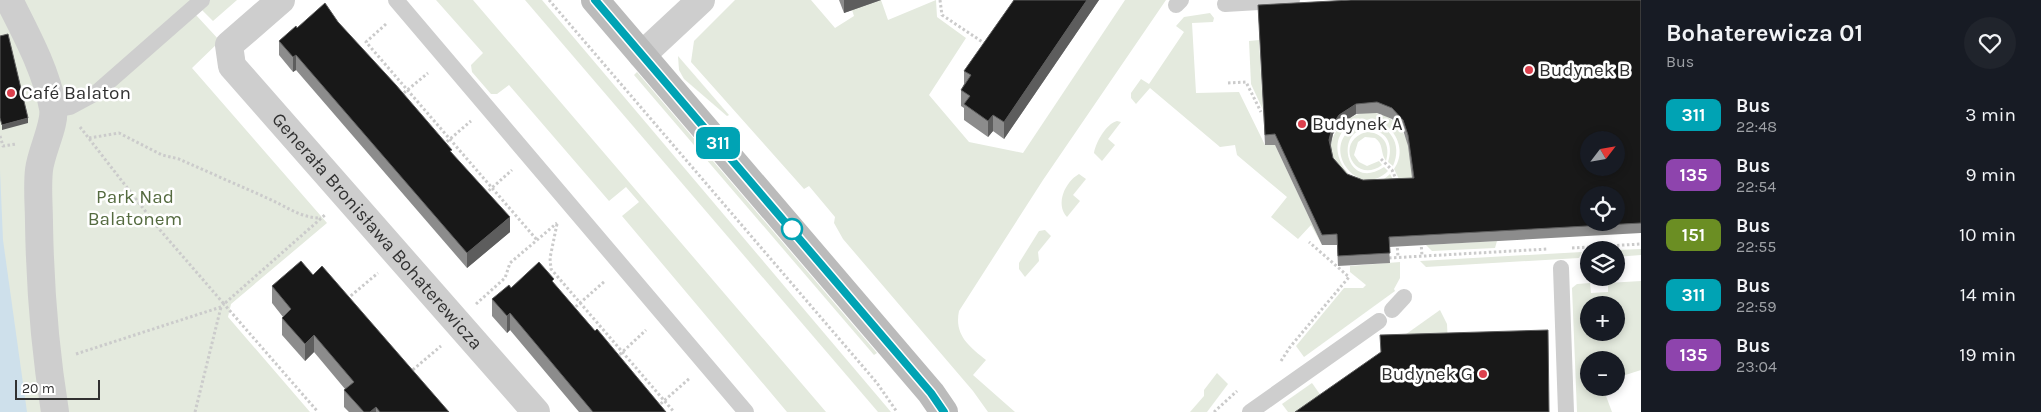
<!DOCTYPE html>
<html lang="en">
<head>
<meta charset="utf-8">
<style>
  :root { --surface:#171b24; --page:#20242c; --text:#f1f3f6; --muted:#9ea1a6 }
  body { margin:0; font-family:Karla,sans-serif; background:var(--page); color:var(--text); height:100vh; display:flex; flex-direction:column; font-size:19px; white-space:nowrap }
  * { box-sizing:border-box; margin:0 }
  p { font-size:16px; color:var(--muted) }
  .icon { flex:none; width:28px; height:28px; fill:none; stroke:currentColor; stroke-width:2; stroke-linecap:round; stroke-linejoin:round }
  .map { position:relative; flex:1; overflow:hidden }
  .sheet { display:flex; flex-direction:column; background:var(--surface); width:400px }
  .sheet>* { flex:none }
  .badge { padding:0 10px; border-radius:8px; font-size:18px; line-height:32px }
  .needle { width:32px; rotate:59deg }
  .tools { position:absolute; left:1580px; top:131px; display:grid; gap:10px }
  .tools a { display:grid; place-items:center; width:45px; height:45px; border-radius:50%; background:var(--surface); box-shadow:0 2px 8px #0003; font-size:25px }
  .scale { position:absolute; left:15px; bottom:12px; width:85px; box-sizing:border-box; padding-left:5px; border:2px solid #313131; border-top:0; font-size:14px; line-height:18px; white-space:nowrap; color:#313131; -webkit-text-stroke:4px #fff; paint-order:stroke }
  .map>.badge { position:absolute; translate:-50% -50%; box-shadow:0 0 0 2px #fff }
  .round { display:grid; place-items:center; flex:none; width:52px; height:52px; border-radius:26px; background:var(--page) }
  .headline { display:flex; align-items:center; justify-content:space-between; height:85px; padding:0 25px }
  h1 { font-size:24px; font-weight:700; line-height:38px }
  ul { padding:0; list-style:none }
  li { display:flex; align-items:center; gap:15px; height:60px; padding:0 25px }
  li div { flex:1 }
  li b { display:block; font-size:19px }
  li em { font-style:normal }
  li .badge { min-width:55px; font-weight:700; text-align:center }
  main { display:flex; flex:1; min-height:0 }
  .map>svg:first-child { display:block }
  .green { fill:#e4eade; fill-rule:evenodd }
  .water { fill:#cee0eb }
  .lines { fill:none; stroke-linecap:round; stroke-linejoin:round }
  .path { stroke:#cbcbcb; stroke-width:3; stroke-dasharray:2.5 2.5; stroke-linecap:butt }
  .lane { stroke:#cecece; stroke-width:16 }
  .street { stroke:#cecece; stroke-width:28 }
  .secondary { stroke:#bbb; stroke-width:28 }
  .wall { fill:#8c8c8c; fill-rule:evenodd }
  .shaded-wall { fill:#5d5d5d }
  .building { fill:#181818; stroke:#5d5d5d; fill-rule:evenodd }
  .line-casing { stroke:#fff; stroke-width:11 }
  .line { stroke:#00a3b4; stroke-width:8 }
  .poi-dot { fill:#dc404d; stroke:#fff; stroke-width:2 }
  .stop-dot { fill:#fff; stroke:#00a3b4; stroke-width:2.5 }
  .labels { text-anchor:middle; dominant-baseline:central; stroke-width:5; stroke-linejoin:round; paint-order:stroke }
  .poi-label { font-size:19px; fill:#313131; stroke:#fff; text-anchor:start }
  .park-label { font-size:19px; fill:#556b40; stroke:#fff }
  .street-label { font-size:19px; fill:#313131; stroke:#fff }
</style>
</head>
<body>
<main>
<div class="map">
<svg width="1641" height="412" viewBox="0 0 1641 412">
  <rect width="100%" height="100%" fill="#fff"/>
  <g class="green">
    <path d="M0 0H237L213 21 202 10 196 15 220 41 192 68 327 223 231 304 228 317 310 412H0Z"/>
    <path d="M436 0H473L826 412H787L622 216 639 202 626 187 609 201 509 85 497 94H491L472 72 471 65 483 53Z"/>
    <path d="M525 0H542L891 412H878Z"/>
    <path d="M735 0H811L835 28 854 16 852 10 881 0 888 20 936 0 937 17 966 38 929 95 969 142 1023 153 1125 0H1166L1043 180 959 311C954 335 969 346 986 360L973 375 1015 412H988L973 391 843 239 834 223 835 217 809 186 804 189 691 62 694 41Z"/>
    <path d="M1210 13 1214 18 1213 22 1192 23 1196 93 1239 92 1265 145H1275L1322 245 1311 225 1298 239 1271 217 1287 197 1237 155 1235 145 1220 147 1150 88 1136 104 1131 98V93L1141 79 1149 84 1184 32 1176 26 1184 17Z"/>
    <path d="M1259 40 1263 110 1251 84 1249 41Z"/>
    <path d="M678 56 729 115 727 116 684 79 679 70Z"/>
    <path d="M637 72 877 353 874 355 634 75Z"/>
    <path d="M1367 112C1390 113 1405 126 1409 150H1411L1413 183H1401L1394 169C1404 155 1400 138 1388 127 1380 120 1369 118 1359 121 1310 136 1355 209 1390 174L1395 183C1383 185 1376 193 1362 190 1316 181 1321 119 1367 112Z"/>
    <path d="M1117 121 1121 122 1108 139 1115 145 1102 161 1094 153C1096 142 1106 124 1117 121Z"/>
    <path d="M1366 123C1390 124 1403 144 1393 166L1388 162C1393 148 1389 132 1372 130 1333 123 1344 194 1384 167L1388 171C1355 204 1312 136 1366 123Z"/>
    <path d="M1366 132C1383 132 1391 145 1386 161 1380 153 1384 144 1375 138L1365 137 1358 142 1354 155 1359 162 1367 166 1379 161 1382 165C1355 185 1333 142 1366 132Z"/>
    <path d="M1079 174 1086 179 1073 195 1080 201 1067 217C1055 204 1065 182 1079 174Z"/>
    <path d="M1045 230 1051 236 1038 252 1039 261 1025 277 1019 269V263L1039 231Z"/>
    <path d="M1497 241 1495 248 1432 251 1426 245Z"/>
    <path d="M1641 249V255L1616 257V250Z"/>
    <path d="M1582 252 1579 258 1426 267 1420 261Z"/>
    <path d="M1400 262V278L1394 289 1395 291 1304 357 1296 346 1344 288H1363L1366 285 1350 272V266Z"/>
    <path d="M1641 281V370L1616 378V360H1589V388H1603L1612 412H1577L1572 288 1577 284 1590 283 1591 293 1608 292V283ZM1589 305H1616V332H1589Z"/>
    <path d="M1440 310 1447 324 1448 345 1402 337Z"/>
    <path d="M1217 373 1228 384 1207 412H1190L1204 396V390Z"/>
    <path d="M1312 383 1324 400 1308 412H1288L1282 404Z"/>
  </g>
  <path class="water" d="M0 170 3 240 27 412H0Z"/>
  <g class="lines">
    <g class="path">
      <path d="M549 0 877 383 897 412"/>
      <path d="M940 0 942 15 987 45"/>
      <path d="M386 24 366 42 537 240"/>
      <path d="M1228 83 1246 82 1261 112"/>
      <path d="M400 96 428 73"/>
      <path d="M80 127 160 230 224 304 326 214"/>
      <path d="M0 136 3 146 16 144"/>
      <path d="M89 138 119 133 162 155 179 159C208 172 238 185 267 198 286 206 300 218 321 218"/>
      <path d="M443 145 471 121"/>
      <path d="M1381 159 1392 170 1398 183"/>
      <path d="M485 194 512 170"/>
      <path d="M557 224 550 258 551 269 674 412"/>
      <path d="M1421 242 1422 256"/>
      <path d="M1397 243 1398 257"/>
      <path d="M1572 248 1641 244"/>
      <path d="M1389 258 1548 249"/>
      <path d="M347 299 378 273"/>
      <path d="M476 304 505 278 510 263 557 223"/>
      <path d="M572 310 605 281"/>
      <path d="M76 354 221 307 224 304 318 412"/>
      <path d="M616 358 646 330"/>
      <path d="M1281 361 1290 347 1349 277 1309 242"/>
      <path d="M409 373 441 346"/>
      <path d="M657 407 690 378"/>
      <path d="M195 412 221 307"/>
      <path d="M1214 412 1237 391"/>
    </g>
    <g class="lane">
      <path d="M396 0 746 412"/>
      <path d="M1225 4 1292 0"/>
      <path d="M1176 5 1181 0"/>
      <path d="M54 110 70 107 96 93 202 0"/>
      <path d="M1561 268 1566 412"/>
      <path d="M1392 310 1404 297"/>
      <path d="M1250 412 1379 321"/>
    </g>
    <g class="street">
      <path d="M9 0C26 34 46 70 53 108 56 124 41 151 39 170 37 188 39 206 39 223 40 286 45 350 55 412"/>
      <path id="s1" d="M281 0 229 45 232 66 536 412"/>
      <path d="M642 55 701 0"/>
    </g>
    <path class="secondary" d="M595 0 931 393 944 412"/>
  </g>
  <g class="wall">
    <path d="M839 0H881L844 13Z"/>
    <path d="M1014 0H1099L1004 139 993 131 988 137 964 120V108L961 106V90L964 84V71Z"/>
    <path d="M1641 0V233L1389 247 1390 263 1338 266 1337 245H1322L1275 145H1265L1258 5ZM1377 113 1392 119 1403 130 1408 146 1412 178 1363 180 1347 174 1333 158 1331 145 1333 134 1339 125 1356 114Z"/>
    <path d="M338 22 452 153 510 232 467 268 296 70 293 72 279 55V41L297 28Z"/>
    <path d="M313 275 449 412H349L344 407V390L345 389 314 352 305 361 282 335V318L283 317 272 303V286Z"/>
    <path d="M554 284 666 412H579L510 330 507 333 492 316V299L511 288Z"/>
  </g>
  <g class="shaded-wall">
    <path d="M844 0H881L844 13Z"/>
    <path d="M1087 0H1099L1004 139V122Z"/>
    <path d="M296 55V70L293 72V57Z"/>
    <path d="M1356 104V114L1339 125 1333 134 1329 150V140L1333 124 1339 115Z"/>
    <path d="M993 115V131L988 137V121Z"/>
    <path d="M28 118V123L2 130V125Z"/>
    <path d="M510 217V232L467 268V253Z"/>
    <path d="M510 313V330L507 333V316Z"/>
    <path d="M314 335V352L305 361V344Z"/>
    <path d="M376 407V412H370Z"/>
  </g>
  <g class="building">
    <path d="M1014 0H1087L1004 122 993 115 988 121 964 104 970 96 961 90 971 75 964 71Z"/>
    <path d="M1351 0H1641V223L1389 237 1390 253 1338 256 1337 234 1322 235 1275 134 1265 135 1258 5ZM1377 102 1392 108 1403 120 1408 135 1414 178 1363 180 1347 174 1333 158 1329 140 1333 124 1339 115 1356 104ZM1589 140H1616V168H1589ZM1589 195H1616V222H1589Z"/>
    <path d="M325 3 338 22 396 85 452 150 450 151 510 217 467 253 296 55 293 57 279 41 296 26 297 28Z"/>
    <path d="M8 34 28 118 2 125 0 118V36Z"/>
    <path d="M301 261 313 275 322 266 449 412H380L376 407 370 412H364L344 390 354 382 314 335 305 344 282 318 291 309 272 286Z"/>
    <path d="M539 262 554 279 552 281 595 331 597 329 666 412H593L510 313 507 316 492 299 509 285 511 288Z"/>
    <path d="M1548 330 1549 412H1295L1381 352 1380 335Z"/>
  </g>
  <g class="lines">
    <defs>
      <path id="line" d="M595 0 931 393 944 412"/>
    </defs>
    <use href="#line" class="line-casing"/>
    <use href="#line" class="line"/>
  </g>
  <g class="poi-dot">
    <circle cx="1529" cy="70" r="5"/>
    <circle cx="11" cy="93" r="5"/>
    <circle cx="1302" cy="124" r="5"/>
    <circle cx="1483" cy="374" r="5"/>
  </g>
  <circle class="stop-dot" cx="792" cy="229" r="10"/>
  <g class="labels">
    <g class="poi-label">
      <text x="1539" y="70">Budynek B</text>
      <text x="21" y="93">Café Balaton</text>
      <text x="1312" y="124">Budynek A</text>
      <text x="1473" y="374" text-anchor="end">Budynek G</text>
    </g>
    <g class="park-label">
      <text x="135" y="197">Park Nad<tspan x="135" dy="22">Balatonem</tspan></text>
    </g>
    <g class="street-label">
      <text stroke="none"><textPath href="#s1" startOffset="310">Generała Bronisława Bohaterewicza</textPath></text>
    </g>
  </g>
</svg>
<div class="tools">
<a><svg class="needle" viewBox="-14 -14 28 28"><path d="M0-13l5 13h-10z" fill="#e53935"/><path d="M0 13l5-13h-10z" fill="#9ea1a6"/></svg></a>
<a><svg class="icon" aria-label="locate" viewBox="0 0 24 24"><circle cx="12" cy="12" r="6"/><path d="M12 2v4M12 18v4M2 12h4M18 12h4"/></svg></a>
<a><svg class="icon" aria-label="layers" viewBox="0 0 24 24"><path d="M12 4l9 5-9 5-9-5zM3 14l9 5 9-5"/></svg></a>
<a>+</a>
<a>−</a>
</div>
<div class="scale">20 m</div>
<b class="badge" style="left:718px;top:143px;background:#00a3b4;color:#fff">311</b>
</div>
<section class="sheet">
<div class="headline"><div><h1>Bohaterewicza 01</h1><p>Bus</p></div><a class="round"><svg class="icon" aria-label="heart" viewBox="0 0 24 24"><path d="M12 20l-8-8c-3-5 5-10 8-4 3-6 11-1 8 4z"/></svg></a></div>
<ul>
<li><span class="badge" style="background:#00a3b4;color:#fff">311</span><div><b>Bus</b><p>22:48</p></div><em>3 min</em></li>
<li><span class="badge" style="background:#8e44ad;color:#fff">135</span><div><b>Bus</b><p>22:54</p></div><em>9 min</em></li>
<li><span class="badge" style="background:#6b8e23;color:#fff">151</span><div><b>Bus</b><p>22:55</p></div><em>10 min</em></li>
<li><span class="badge" style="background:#00a3b4;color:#fff">311</span><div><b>Bus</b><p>22:59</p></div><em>14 min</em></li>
<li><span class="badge" style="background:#8e44ad;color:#fff">135</span><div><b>Bus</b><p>23:04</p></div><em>19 min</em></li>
</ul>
</section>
</main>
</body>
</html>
